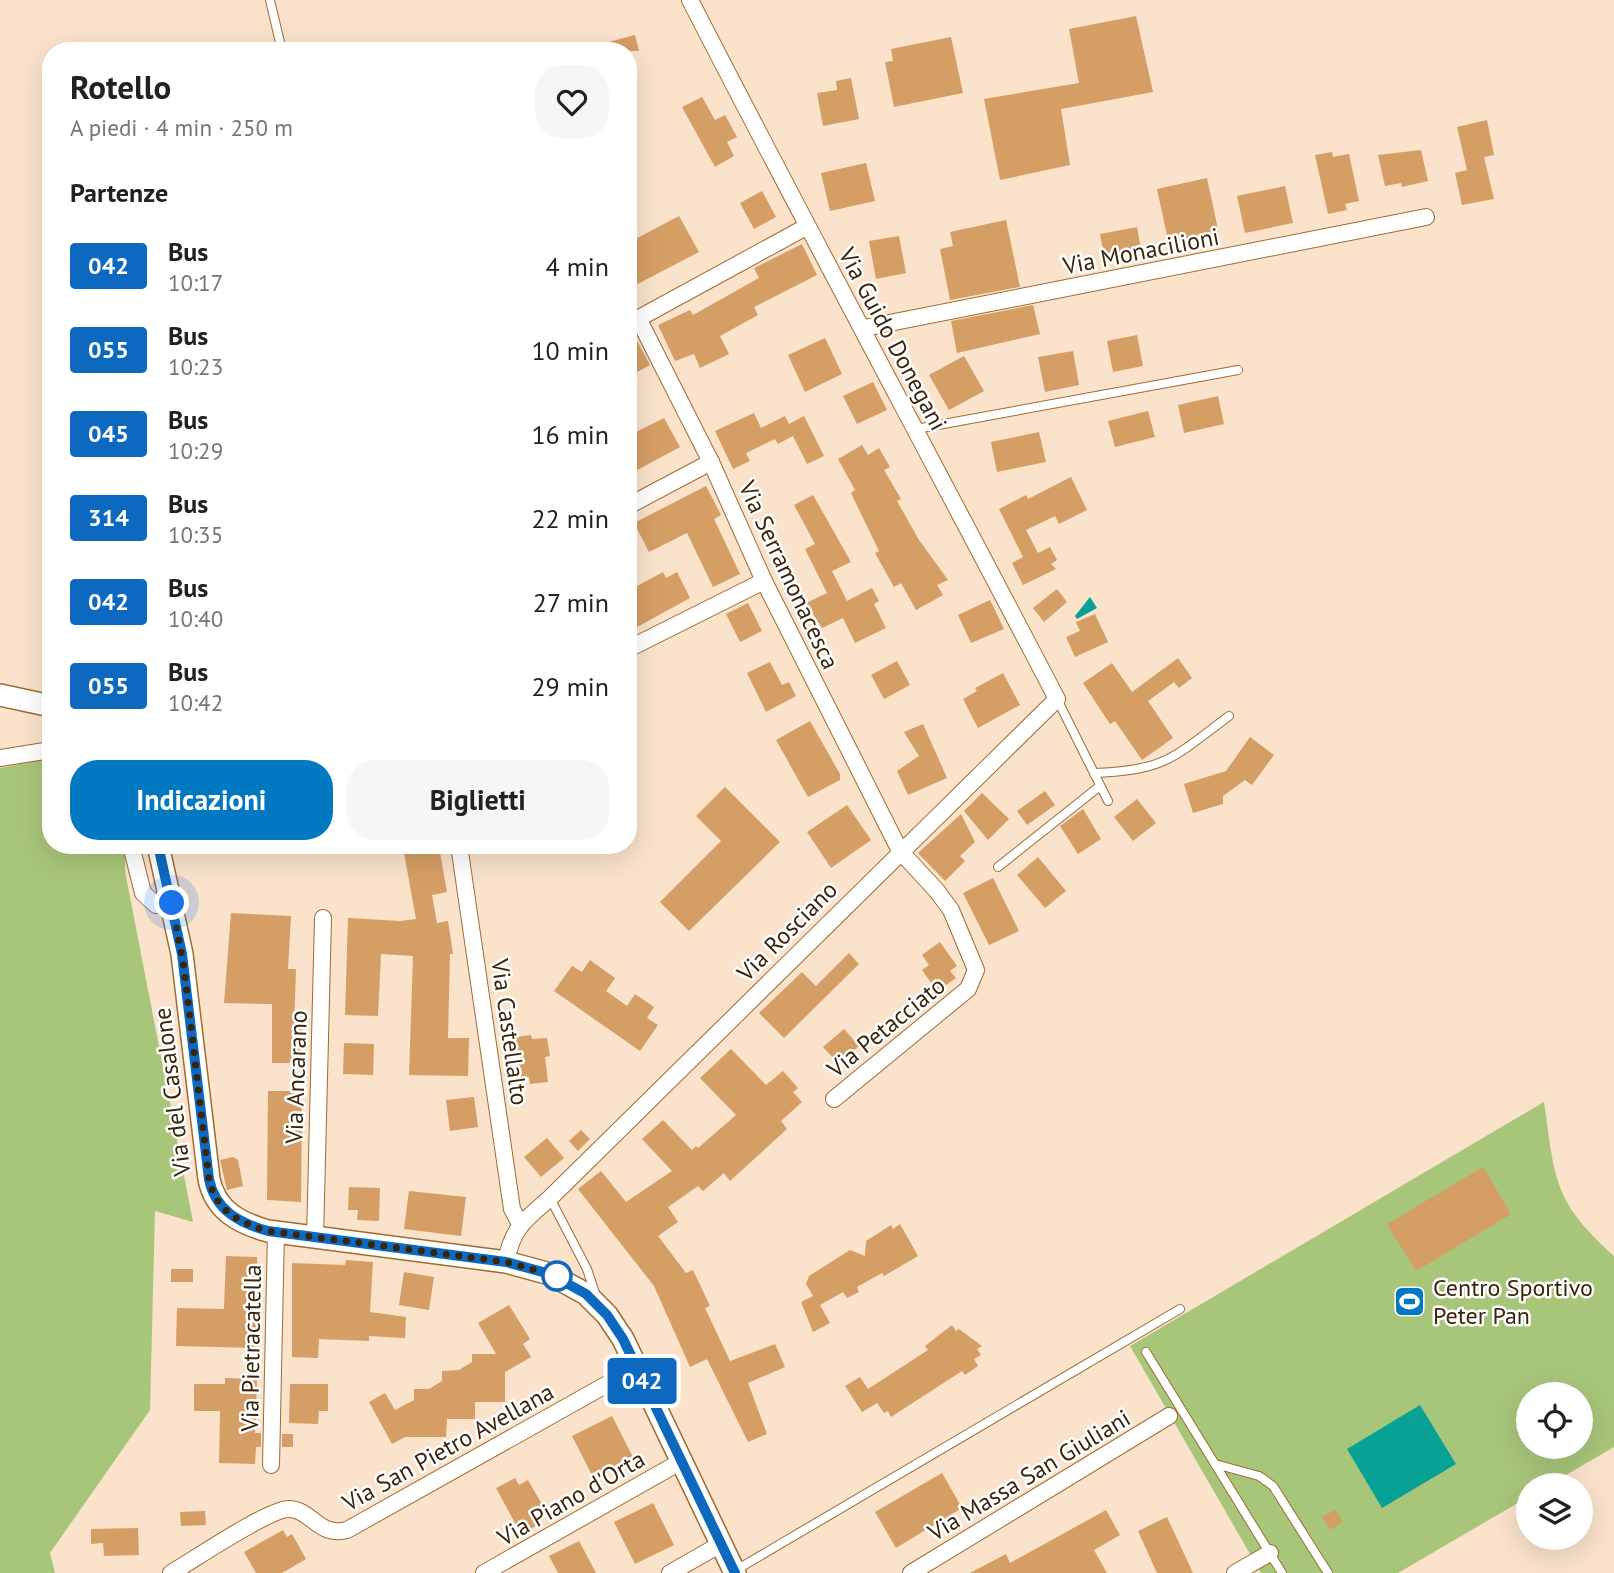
<!DOCTYPE html>
<html lang="it">
<head>
<meta charset="utf-8">
<style>
  :root { --surface:#fff; --page:#f6f6f6; --text:#202124; --muted:#757577; --accent:#0079c2 }
  body { margin:0; font-family:"PT Sans",sans-serif; background:var(--page); color:var(--text); height:100vh; display:flex; flex-direction:column; font-size:26px; white-space:nowrap }
  * { box-sizing:border-box; margin:0 }
  p { font-size:23px; color:var(--muted) }
  .icon { flex:none; width:38px; height:38px; fill:none; stroke:currentColor; stroke-width:2; stroke-linecap:round; stroke-linejoin:round }
  .map { position:relative; flex:1; overflow:hidden }
  .drawer { position:absolute; left:42px; top:42px; width:595px; height:812px; display:flex; flex-direction:column; background:var(--surface); border-radius:28px; box-shadow:0 7px 28px #0002 }
  .drawer>* { flex:none }
  .badge { padding:0 14px; border-radius:5px; font-size:24px; line-height:46px }
  .controls { position:absolute; left:1516px; top:1382px; display:grid; gap:14px }
  .controls a { display:grid; place-items:center; width:77px; height:77px; border-radius:50%; background:var(--surface); box-shadow:0 7px 28px #0002; font-size:35px }
  .you { position:absolute; width:35px; height:35px; margin:-18px; border:5px solid #fff; border-radius:50%; background:#1a73e8; box-shadow:0 0 0 10px #1a73e833 }
  .map>.badge { position:absolute; translate:-50% -50%; box-shadow:0 0 0 4px #fff }
  h2 { padding:0 28px; font-size:26px; line-height:63px }
  .round { display:grid; place-items:center; flex:none; width:74px; height:74px; border-radius:28px; background:var(--page) }
  .overview { display:flex; align-items:center; justify-content:space-between; height:119px; padding:0 28px }
  h1 { font-size:33px; font-weight:700; line-height:52px }
  .action { display:flex; gap:14px; margin-top:auto; padding:14px 28px }
  .action a { flex:1; height:80px; border-radius:28px; background:var(--accent); color:#fff; font-size:28px; font-weight:700; line-height:80px; text-align:center }
  .action a+a { background:var(--page); color:var(--text) }
  ul { padding:0; list-style:none }
  li { display:flex; align-items:center; gap:21px; height:84px; padding:0 28px }
  li div { flex:1 }
  li b { display:block; font-size:26px }
  li em { font-style:normal }
  li .badge { min-width:77px; font-weight:700; text-align:center }
  .map>svg:first-child { display:block }
  .green { fill:#a8c67a; fill-rule:evenodd }
  .water { fill:#08a196 }
  .building { fill:#d59e64 }
  .lines { fill:none; stroke-linecap:round; stroke-linejoin:round }
  .service-casing { stroke:#9f6b30; stroke-width:10 }
  .minor-casing { stroke:#9f6b30; stroke-width:18 }
  .tertiary-casing { stroke:#9f6b30; stroke-width:24 }
  .service { stroke:#fff; stroke-width:8 }
  .minor { stroke:#fff; stroke-width:16 }
  .tertiary { stroke:#fff; stroke-width:21 }
  .line-casing { stroke:#fff; stroke-width:16 }
  .line { stroke:#0c69bf; stroke-width:10 }
  .walk { stroke:#3a240c; stroke-width:7; stroke-dasharray:0 12.6 }
  .stop-dot { fill:#fff; stroke:#0c69bf; stroke-width:3.5 }
  .labels { text-anchor:middle; dominant-baseline:central; stroke-width:5; stroke-linejoin:round; paint-order:stroke }
  .street-label { font-size:24px; fill:#3a240c; stroke:#fff }
  .poi-label { font-size:24px; fill:#3a240c; stroke:#fff; text-anchor:start }
</style>
</head>
<body>
<div class="map">
<svg width="1614" height="1573" viewBox="0 0 1614 1573">
  <rect width="100%" height="100%" fill="#fae2cb"/>
  <g class="green">
    <path d="M51 758V845H125V871L193 1222 155 1211 150 1410 50 1553 55 1573H0V768Z"/>
    <path d="M1544 1102C1555 1179 1553 1201 1614 1256V1447L1547 1486H1528V1497L1398 1573H1261L1130 1346ZM1528 1395H1580V1447H1528Z"/>
  </g>
  <g class="water">
    <path d="M1090 597 1097 608 1077 619 1075 616Z"/>
    <path d="M1420 1405 1456 1464 1382 1508 1347 1449Z"/>
  </g>
  <g class="building">
    <path d="M1136 16 1153 92 1061 109 1070 165 1000 180 984 99 1079 83 1069 29Z"/>
    <path d="M635 35 639 51H594L593 46Z"/>
    <path d="M951 37 963 93 894 107 885 62 893 61 891 49Z"/>
    <path d="M851 78 859 119 823 126 817 93 837 90 836 81Z"/>
    <path d="M702 97 715 120 725 115 737 137 727 142 734 156 715 167 682 107Z"/>
    <path d="M1487 120 1494 155 1484 157 1494 199 1462 205 1455 173 1467 170 1457 127Z"/>
    <path d="M1421 150 1428 181 1402 187 1401 183 1385 186 1378 155Z"/>
    <path d="M1332 152 1333 157 1349 154 1359 201 1345 204 1347 210 1328 214 1315 155Z"/>
    <path d="M866 163 875 201 830 211 821 173Z"/>
    <path d="M1207 178 1219 234 1169 245 1157 189Z"/>
    <path d="M1285 186 1293 223 1245 233 1237 196Z"/>
    <path d="M762 191 776 217 754 229 740 203Z"/>
    <path d="M679 216 699 252 628 289V243Z"/>
    <path d="M1006 220 1020 287 950 300 940 249 953 246 950 232Z"/>
    <path d="M1137 227 1141 249 1104 256 1100 234Z"/>
    <path d="M899 236 906 273 876 279 869 241Z"/>
    <path d="M802 244 817 275 754 307 758 315 720 336 729 354 700 368 694 354 675 361 658 325 690 310 693 315 759 278 754 268Z"/>
    <path d="M1033 305 1040 334 957 353 951 321Z"/>
    <path d="M628 333H633L650 365 628 377Z"/>
    <path d="M1137 335 1143 366 1113 372 1107 341Z"/>
    <path d="M825 338 842 374 805 392 788 355Z"/>
    <path d="M1073 351 1079 385 1045 392 1038 357Z"/>
    <path d="M964 356 984 391 949 410 929 375Z"/>
    <path d="M873 382 887 410 857 424 843 396Z"/>
    <path d="M1218 396 1224 424 1184 433 1178 405Z"/>
    <path d="M1148 411 1155 437 1115 447 1108 421Z"/>
    <path d="M754 413 761 428 785 416 789 424 804 416 824 456 807 464 793 436 778 444 775 439 746 453 750 461 733 469 715 431Z"/>
    <path d="M664 418 680 447 628 475V436Z"/>
    <path d="M1039 432 1046 462 997 472 991 442Z"/>
    <path d="M862 445 868 455 879 448 890 467 884 470 901 499 897 501 919 540 948 580 937 585 943 595 916 610 901 583 894 587 875 553 879 551 851 493 855 490 838 459Z"/>
    <path d="M1071 477 1087 510 1059 524 1055 516 1026 530 1038 553 1050 547 1057 560 1051 564 1056 569 1023 585 1012 563 1023 557 999 509 1026 495 1028 499Z"/>
    <path d="M706 486 721 515 714 519 740 574 713 587 687 533 649 552 634 523Z"/>
    <path d="M813 495 851 562 832 571 847 601 872 588 879 601 874 604 886 628 855 643 843 618 822 628 806 603 827 593 805 549 815 544 794 505Z"/>
    <path d="M663 572 666 578 677 572 690 598 628 632V591Z"/>
    <path d="M1057 589 1067 602 1044 622 1033 608Z"/>
    <path d="M990 600 1004 629 971 643 958 615Z"/>
    <path d="M748 603 762 631 740 642 726 614Z"/>
    <path d="M1095 614 1108 642 1075 657 1066 637 1080 631 1076 622Z"/>
    <path d="M1178 658 1192 678 1179 688 1174 682 1148 701 1173 738 1142 760 1115 721 1110 724 1083 683 1112 663 1132 692Z"/>
    <path d="M897 661 910 685 884 699 871 675Z"/>
    <path d="M770 662 782 685 789 682 796 696 766 712 747 673Z"/>
    <path d="M1003 673 1020 705 978 728 963 699 977 691 975 688Z"/>
    <path d="M810 721 840 774V780L808 797 776 740Z"/>
    <path d="M923 724 947 778 908 795 897 771 919 756 904 732Z"/>
    <path d="M1250 737 1274 755 1252 785 1245 780 1223 796V804L1193 813 1184 784 1226 771Z"/>
    <path d="M725 787 780 842 689 931 660 902 721 841 696 816Z"/>
    <path d="M1045 791 1055 805 1027 825 1017 811Z"/>
    <path d="M982 793 1009 819 988 840 964 811Z"/>
    <path d="M1137 799 1156 823 1133 841 1114 817Z"/>
    <path d="M847 805 871 840 831 868 807 832Z"/>
    <path d="M1083 809 1101 839 1078 854 1060 826Z"/>
    <path d="M961 814 975 842 960 856 965 861 945 881 918 853Z"/>
    <path d="M439 847 447 892 432 895 437 923 448 921 453 954H450L448 1038H469L468 1076 409 1075 413 956 381 954 378 1016 345 1015 348 918 400 921 416 919 404 853Z"/>
    <path d="M1038 857 1066 891 1045 908 1017 875Z"/>
    <path d="M993 878 1019 931 989 945 963 893Z"/>
    <path d="M231 913 291 916 288 969H296L294 1028H303L302 1063H272V1004L224 1003Z"/>
    <path d="M940 942 957 966 950 971 956 978 937 991 922 970 929 965 922 955Z"/>
    <path d="M849 953 859 964 784 1038 759 1013 802 972 816 986Z"/>
    <path d="M590 960 615 978 606 991 627 1006 635 994 654 1007 647 1018 658 1025 640 1051 554 991 572 966 582 972Z"/>
    <path d="M844 1029 859 1046 839 1064 823 1047Z"/>
    <path d="M531 1035 532 1039 547 1038 550 1056 545 1057 548 1082 530 1084 529 1077H519L515 1037Z"/>
    <path d="M344 1043 374 1044 373 1075 343 1074Z"/>
    <path d="M731 1049 766 1085 783 1071 798 1088 793 1092 802 1102 781 1121 787 1129 730 1181 724 1173 703 1191 698 1186 668 1207 678 1222 658 1236 686 1273 693 1270 710 1306 705 1308 730 1361 775 1344 785 1367 748 1383 767 1434 748 1442 707 1359 690 1367 654 1286 578 1189 601 1171 626 1202 672 1171 642 1139 663 1120 692 1150 696 1146 698 1148 736 1115 700 1078Z"/>
    <path d="M268 1091H302L301 1202 267 1200Z"/>
    <path d="M474 1097 478 1127 450 1131 446 1100Z"/>
    <path d="M581 1130 590 1139 578 1151 569 1141Z"/>
    <path d="M547 1138 564 1158 541 1177 524 1157Z"/>
    <path d="M233 1157 238 1160 243 1186 227 1190 220 1160Z"/>
    <path d="M1483 1167 1511 1214 1416 1271 1387 1224Z"/>
    <path d="M349 1187 380 1188 379 1221 357 1220 358 1210H348Z"/>
    <path d="M409 1191 466 1197 461 1236 404 1229Z"/>
    <path d="M900 1224 918 1256 884 1276 882 1273 857 1287 859 1292 847 1298 843 1292 820 1305 830 1323 813 1332 801 1302 813 1296 806 1284 809 1276 850 1250 865 1256 866 1241 891 1225 893 1229Z"/>
    <path d="M226 1256 257 1257 258 1348 176 1346 177 1308 224 1309Z"/>
    <path d="M346 1260 373 1262 370 1312 406 1317 405 1338 369 1336V1341L319 1339 318 1358 292 1357V1263L345 1265Z"/>
    <rect x="171" y="1269" width="22" height="13"/>
    <path d="M404 1272 434 1277 429 1310 399 1305Z"/>
    <path d="M509 1305 530 1339 523 1344 531 1357 505 1372V1402H475V1419H447L446 1437H405L392 1444 369 1402 385 1393 395 1410 414 1400V1389H429L442 1381V1371L459 1370 472 1362V1354H496L478 1323Z"/>
    <path d="M952 1325 956 1331 959 1329 982 1346 977 1349 981 1355 974 1359 978 1366 965 1375 962 1371 891 1417 888 1411 884 1413 877 1403 862 1412 845 1386 860 1377 868 1389 928 1350 925 1346Z"/>
    <path d="M225 1378 257 1379 255 1433H261V1447H256L255 1464 219 1463 220 1411H194V1384H225Z"/>
    <path d="M290 1384H328V1411H319L318 1424 289 1423Z"/>
    <path d="M612 1416 634 1459 594 1479 572 1436Z"/>
    <rect x="282" y="1434" width="11" height="13"/>
    <path d="M942 1473 962 1508 896 1548 875 1512Z"/>
    <path d="M515 1478 519 1485 528 1480 543 1506 534 1511 541 1523 521 1534 496 1488Z"/>
    <path d="M653 1503 674 1545 635 1564 614 1522Z"/>
    <path d="M1106 1510 1120 1535 1094 1550 1107 1573H970L1006 1554 1010 1563Z"/>
    <path d="M1335 1510 1343 1522 1330 1530 1322 1517Z"/>
    <path d="M205 1511 206 1525 181 1526 180 1512Z"/>
    <path d="M1167 1517 1193 1573H1157L1138 1531Z"/>
    <path d="M138 1528 139 1555 104 1556 103 1543 91 1544V1529Z"/>
    <path d="M283 1530 287 1537 292 1534 306 1559 282 1573H256L244 1552Z"/>
    <path d="M579 1541 596 1573H558L549 1556Z"/>
  </g>
  <g class="lines">
    <defs>
      <g id="service">
        <path d="M270 0 282 51"/>
        <path d="M916 429 1238 370"/>
        <path d="M1057 699 1108 801"/>
        <path d="M1094 773C1165 771 1174 757 1229 716"/>
        <path d="M998 867 1100 786"/>
        <path d="M550 1198 587 1269 595 1293"/>
        <path d="M1146 1352 1282 1573"/>
        <path d="M1215 1464 1259 1476 1273 1486 1328 1573"/>
        <path d="M736 1570 1180 1309"/>
      </g>
      <g id="minor">
        <path d="M638 318 711 462 764 581 900 851 937 891 951 910 976 970 968 989 834 1099"/>
        <path d="M630 323 806 227"/>
        <path d="M864 328 1426 217"/>
        <path d="M628 506 711 462"/>
        <path d="M628 649 764 581"/>
        <path d="M0 758 51 750"/>
        <path d="M131 845 143 893 156 905 172 903"/>
        <path d="M459 845 512 1209 520 1224"/>
        <path d="M315 1238 323 918"/>
        <path d="M506 1262C512 1228 525 1220 550 1198L1057 699C935 465 810 234 690 0"/>
        <path d="M271 1465 276 1232"/>
        <path d="M171 1573C192 1561 270 1508 289 1509 313 1510 317 1537 347 1530L636 1368"/>
        <path d="M484 1573 680 1462"/>
        <path d="M670 1573 721 1544"/>
        <path d="M911 1573 1169 1416"/>
        <path d="M1235 1573 1270 1553"/>
      </g>
      <g id="tertiary">
        <path d="M0 695 51 706"/>
        <path d="M158 845 182 954 209 1179C215 1210 239 1223 268 1231L506 1262 550 1274 586 1294 607 1315 623 1339 735 1573"/>
      </g>
    </defs>
    <use href="#service" class="service-casing"/>
    <use href="#minor" class="minor-casing"/>
    <use href="#tertiary" class="tertiary-casing"/>
    <use href="#service" class="service"/>
    <use href="#minor" class="minor"/>
    <use href="#tertiary" class="tertiary"/>
  </g>
  <g class="lines">
    <defs>
      <path id="line" d="M158 845 182 954 209 1179C215 1210 239 1223 268 1231L506 1262 550 1274 586 1294 607 1315 623 1339 735 1573"/>
    </defs>
    <use href="#line" class="line-casing"/>
    <use href="#line" class="line"/>
    <path class="walk" d="M172 903 184 968 209 1179C215 1210 239 1223 268 1231L506 1262 557 1276"/>
  </g>
  <defs>
    <symbol id="stadium-square" viewBox="-11 -11 22 22"><rect x="-9" y="-9" width="18" height="18" rx="4" fill="#0079c2" stroke="#fff"/><path d="M0-5a6.5 5 0 1 0 0 10a6.5 5 0 1 0 0-10ZM-3.5-1.8h7v3.6h-7Z" fill="#fff"/></symbol>
  </defs>
  <g fill-rule="evenodd">
    <use href="#stadium-square" x="1392" y="1284" width="35" height="35"/>
  </g>
  <circle class="stop-dot" cx="557" cy="1276" r="14"/>
  <g class="labels">
    <g class="street-label">
      <text transform="translate(1141 251) rotate(-11)">Via Monacilioni</text>
      <text transform="translate(893 339) rotate(62)">Via Guido Donegani</text>
      <text transform="translate(789 575) rotate(65)">Via Serramonacesca</text>
      <text transform="translate(787 931) rotate(-45)">Via Rosciano</text>
      <text transform="translate(886 1027) rotate(-39)">Via Petacciato</text>
      <text transform="translate(510 1032) rotate(82)">Via Castellalto</text>
      <text transform="translate(296 1077) rotate(-88)">Via Ancarano</text>
      <text transform="translate(172 1092) rotate(-97)">Via del Casalone</text>
      <text transform="translate(251 1348) rotate(-89)">Via Pietracatella</text>
      <text transform="translate(448 1447) rotate(-29)">Via San Pietro Avellana</text>
      <text transform="translate(1029 1475) rotate(-31)">Via Massa San Giuliani</text>
      <text transform="translate(571 1498) rotate(-30)">Via Piano d'Orta</text>
    </g>
    <g class="poi-label">
      <text x="1433" y="1287">Centro Sportivo<tspan x="1433" dy="28">Peter Pan</tspan></text>
    </g>
  </g>
</svg>
<div class="controls">
<a><svg class="icon" aria-label="locate" viewBox="0 0 24 24"><circle cx="12" cy="12" r="6"/><path d="M12 2v4M12 18v4M2 12h4M18 12h4"/></svg></a>
<a><svg class="icon" aria-label="layers" viewBox="0 0 24 24"><path d="M12 4l9 5-9 5-9-5zM3 14l9 5 9-5"/></svg></a>
</div>
<div class="you" style="left:172px;top:903px"></div>
<b class="badge" style="left:642px;top:1381px;background:#0c69bf;color:#fff">042</b>
<section class="drawer">
<div class="overview"><div><h1>Rotello</h1><p>A piedi · 4 min · 250 m</p></div><a class="round"><svg class="icon" aria-label="heart" viewBox="0 0 24 24"><path d="M12 20l-8-8c-3-5 5-10 8-4 3-6 11-1 8 4z"/></svg></a></div>
<h2>Partenze</h2>
<ul>
<li><span class="badge" style="background:#0c69bf;color:#fff">042</span><div><b>Bus</b><p>10:17</p></div><em>4 min</em></li>
<li><span class="badge" style="background:#0c69bf;color:#fff">055</span><div><b>Bus</b><p>10:23</p></div><em>10 min</em></li>
<li><span class="badge" style="background:#0c69bf;color:#fff">045</span><div><b>Bus</b><p>10:29</p></div><em>16 min</em></li>
<li><span class="badge" style="background:#0c69bf;color:#fff">314</span><div><b>Bus</b><p>10:35</p></div><em>22 min</em></li>
<li><span class="badge" style="background:#0c69bf;color:#fff">042</span><div><b>Bus</b><p>10:40</p></div><em>27 min</em></li>
<li><span class="badge" style="background:#0c69bf;color:#fff">055</span><div><b>Bus</b><p>10:42</p></div><em>29 min</em></li>
</ul>
<div class="action"><a>Indicazioni</a><a>Biglietti</a></div>
</section>
</div>
</body>
</html>
